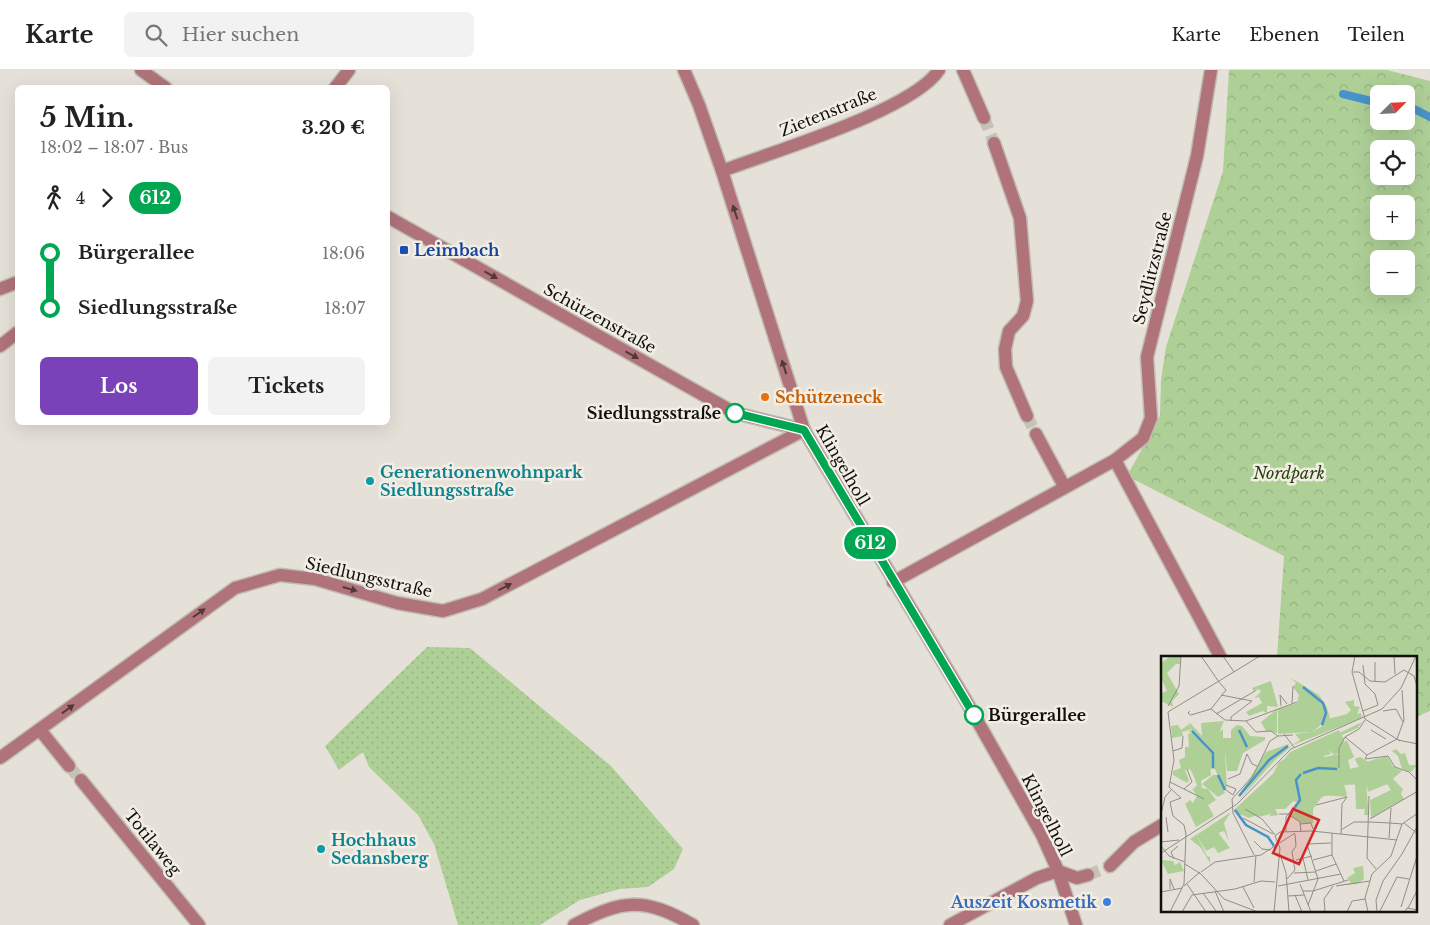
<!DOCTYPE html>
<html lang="de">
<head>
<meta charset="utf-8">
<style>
  :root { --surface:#fff; --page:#f2f2f2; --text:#222; --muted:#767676; --line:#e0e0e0; --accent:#7a42b9 }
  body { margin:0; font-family:"Libre Baskerville",serif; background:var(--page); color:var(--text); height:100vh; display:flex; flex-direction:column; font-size:19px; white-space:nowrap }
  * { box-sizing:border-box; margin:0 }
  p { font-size:16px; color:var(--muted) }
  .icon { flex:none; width:28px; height:28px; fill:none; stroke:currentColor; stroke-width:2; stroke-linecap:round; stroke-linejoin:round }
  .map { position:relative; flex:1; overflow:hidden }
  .drawer { position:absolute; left:15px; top:15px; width:375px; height:340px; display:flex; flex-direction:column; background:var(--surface); border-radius:8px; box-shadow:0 5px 20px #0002 }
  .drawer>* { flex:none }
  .badge { padding:0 10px; border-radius:16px; font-size:18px; line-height:32px }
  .needle { width:32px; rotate:66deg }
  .fabs { position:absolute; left:1370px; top:15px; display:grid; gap:10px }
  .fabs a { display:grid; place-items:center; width:45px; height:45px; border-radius:8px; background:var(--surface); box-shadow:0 5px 20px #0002; font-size:25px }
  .map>.badge { position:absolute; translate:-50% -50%; box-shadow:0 0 0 2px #fff }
  .legs { display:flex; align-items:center; gap:8px; height:55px; padding:0 25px; font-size:16px }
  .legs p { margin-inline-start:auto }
  .overview { display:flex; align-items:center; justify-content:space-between; height:85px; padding:0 25px }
  h1 { font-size:28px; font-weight:800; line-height:38px }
  .primary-button { display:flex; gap:10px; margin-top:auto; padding:10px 25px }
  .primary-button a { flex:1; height:58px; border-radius:8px; background:var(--accent); color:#fff; font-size:20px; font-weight:800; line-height:58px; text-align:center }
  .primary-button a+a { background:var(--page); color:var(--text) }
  ul { padding:0 25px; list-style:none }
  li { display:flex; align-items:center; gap:18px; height:55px; font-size:19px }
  li i { display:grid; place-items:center; width:8px; height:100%; margin:0 6px; background:currentColor }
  li i::after { content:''; width:12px; height:12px; margin:-6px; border:4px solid; border-radius:50%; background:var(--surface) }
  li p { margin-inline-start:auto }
  li:first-child i { background:linear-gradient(#0000 50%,currentColor 0) }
  li:last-child i { background:linear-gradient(currentColor 50%,#0000 0) }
  header { display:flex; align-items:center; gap:30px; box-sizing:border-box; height:70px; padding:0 25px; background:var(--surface); border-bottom:1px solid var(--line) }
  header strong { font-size:24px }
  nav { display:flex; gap:28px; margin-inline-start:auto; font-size:18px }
  .search { width:350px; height:45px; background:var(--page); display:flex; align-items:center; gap:12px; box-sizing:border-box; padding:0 18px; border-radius:8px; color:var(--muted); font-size:19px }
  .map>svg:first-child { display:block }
  .green { fill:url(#green-dots) }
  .forest { fill:url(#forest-crowns); fill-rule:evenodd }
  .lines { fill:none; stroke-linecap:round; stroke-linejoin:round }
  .stream { stroke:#4893c9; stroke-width:8 }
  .minor-tunnel { stroke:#c6c2ba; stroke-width:12; stroke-dasharray:12 6; stroke-linecap:butt }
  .minor-casing { stroke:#c0bbb3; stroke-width:15 }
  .minor { stroke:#b0737a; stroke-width:12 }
  .oneway { fill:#513839 }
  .line-1-casing { stroke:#fff; stroke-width:11 }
  .line-1 { stroke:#00a651; stroke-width:8 }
  .transit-dot { fill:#1a4fb4; stroke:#f3eee5; stroke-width:2 }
  .food-dot { fill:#e8710a; stroke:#f3eee5; stroke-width:2 }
  .stop-1-dot { fill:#fff; stroke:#00a651; stroke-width:2.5 }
  .culture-dot { fill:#0f9aa8; stroke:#f3eee5; stroke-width:2 }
  .shop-dot { fill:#3f7fe0; stroke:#f3eee5; stroke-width:2 }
  .labels { text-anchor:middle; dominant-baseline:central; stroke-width:5; stroke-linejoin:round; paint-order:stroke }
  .street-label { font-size:16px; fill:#11100d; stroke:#f3eee5 }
  .transit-label { font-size:16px; font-weight:bold; fill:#164399; stroke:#f3eee5; text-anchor:start }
  .food-label { font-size:16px; font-weight:bold; fill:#c56008; stroke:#f3eee5; text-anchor:start }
  .stop-label { font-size:16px; font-weight:bold; fill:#11100d; stroke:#f3eee5; text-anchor:end }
  .culture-label { font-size:16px; font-weight:bold; fill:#0d838f; stroke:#f3eee5; text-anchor:start }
  .park-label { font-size:16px; font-style:italic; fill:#27420e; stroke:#f3eee5 }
  .shop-label { font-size:16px; font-weight:bold; fill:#366cbe; stroke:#f3eee5; text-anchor:end }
  .inset-river { fill:none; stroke:#4893c9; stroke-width:2.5 }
  .inset-road { fill:none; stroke:#918d87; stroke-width:1 }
  .view { fill:#d62828; fill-opacity:0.15; stroke:#d62828; stroke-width:2.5 }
  .inset-edge { fill:none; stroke:#11100d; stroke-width:2.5 }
</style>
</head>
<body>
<header>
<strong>Karte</strong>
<div class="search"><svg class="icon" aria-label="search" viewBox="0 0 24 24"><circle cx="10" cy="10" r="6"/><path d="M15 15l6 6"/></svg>Hier suchen</div>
<nav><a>Karte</a><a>Ebenen</a><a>Teilen</a></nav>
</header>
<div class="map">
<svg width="1430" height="855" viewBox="0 0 1430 855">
  <defs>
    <pattern id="green-dots" width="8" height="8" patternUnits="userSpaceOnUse" patternTransform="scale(1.25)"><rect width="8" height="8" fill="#aed097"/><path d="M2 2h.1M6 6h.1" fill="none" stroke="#95b281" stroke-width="1.8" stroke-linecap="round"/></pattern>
    <pattern id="forest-crowns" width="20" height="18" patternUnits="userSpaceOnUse" patternTransform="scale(1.25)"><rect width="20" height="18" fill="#aed097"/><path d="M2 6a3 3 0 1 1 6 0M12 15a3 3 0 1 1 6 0" fill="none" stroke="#95b281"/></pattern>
  </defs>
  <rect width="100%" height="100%" fill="#e6e1d8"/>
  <path class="green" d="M427 577 470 578 611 696 683 779 674 799 648 817 620 819 580 830 540 855H458L434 774 418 745 369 697 363 682 339 700 325 676Z"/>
  <path class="forest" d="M1229 0H1387L1430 11V641L1416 647V588L1277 587 1284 486 1127 406 1160 346 1161 310 1166 277 1223 101ZM1379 24H1406V51H1379ZM1379 79H1406V106H1379ZM1379 134H1406V161H1379ZM1379 189H1406V216H1379Z"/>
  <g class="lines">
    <g class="stream">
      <path d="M1343 24 1379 33"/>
      <path d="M1406 35 1430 47"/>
    </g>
    <g class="minor-tunnel">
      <path d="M984 48 994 73"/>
      <path d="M1027 346 1036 364"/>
      <path d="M69 696 81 710"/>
      <path d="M1088 805 1110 796"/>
    </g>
    <defs>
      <g id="minor">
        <path d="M141 0 166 18"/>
        <path d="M684 0 699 35 722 101 804 360 965 629 1042 765 1058 801 1076 855"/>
        <path d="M963 0 984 48"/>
        <path d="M335 18 349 0"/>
        <path d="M994 73 1020 148 1027 231 1023 246 1009 261 1005 279 1006 297 1027 346"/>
        <path d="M722 101C771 82 912 41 939 0"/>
        <path d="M388 147 735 343 804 360"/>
        <path d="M0 219 18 212"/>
        <path d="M0 276 18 262"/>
        <path d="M1036 364 1064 416"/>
        <path d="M1115 390 1221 588"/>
        <path d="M893 512 1115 390 1143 368 1151 348 1147 287 1197 86 1211 0"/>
        <path d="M40 660 69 696"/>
        <path d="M0 688 235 518 280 505 315 509 397 533 443 541 482 529 804 360"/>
        <path d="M81 710 199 855"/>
        <path d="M1110 796 1134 772 1162 755"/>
        <path d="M1058 801 1077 808 1088 805"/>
        <path d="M574 855C623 829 644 827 693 855"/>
        <path d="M950 855 1037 808 1058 801"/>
      </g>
    </defs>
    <use href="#minor" class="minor-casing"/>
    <use href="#minor" class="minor"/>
  </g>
  <defs><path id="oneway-solid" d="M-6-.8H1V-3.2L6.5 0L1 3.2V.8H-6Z" transform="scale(1.25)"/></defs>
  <g class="oneway">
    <use href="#oneway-solid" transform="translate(735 142) rotate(-108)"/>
    <use href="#oneway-solid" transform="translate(491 205) rotate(29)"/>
    <use href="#oneway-solid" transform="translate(632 285) rotate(29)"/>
    <use href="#oneway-solid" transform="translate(784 297) rotate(-108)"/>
    <use href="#oneway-solid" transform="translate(505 517) rotate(-27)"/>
    <use href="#oneway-solid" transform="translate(350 519) rotate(16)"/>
    <use href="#oneway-solid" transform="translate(199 543) rotate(-35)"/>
    <use href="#oneway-solid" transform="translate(68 639) rotate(-36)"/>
  </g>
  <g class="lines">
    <defs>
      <path id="line-1" d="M735 343 804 360 974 645"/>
    </defs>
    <use href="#line-1" class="line-1-casing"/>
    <use href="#line-1" class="line-1"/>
  </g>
  <rect class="transit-dot" x="399" y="175" width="10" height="10" rx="2.5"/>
  <circle class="food-dot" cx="765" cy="327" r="5"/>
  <g class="stop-1-dot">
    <circle cx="735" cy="343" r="9"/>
    <circle cx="974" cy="645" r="9"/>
  </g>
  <g class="culture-dot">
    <circle cx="370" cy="411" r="5"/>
    <circle cx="321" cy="779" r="5"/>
  </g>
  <circle class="shop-dot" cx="1107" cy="832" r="5"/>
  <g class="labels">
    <g class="street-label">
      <text transform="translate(828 42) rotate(-22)">Zietenstraße</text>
      <text transform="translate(1152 198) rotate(-76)">Seydlitzstraße</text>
      <text transform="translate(600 248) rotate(29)">Schützenstraße</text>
      <text transform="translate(843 395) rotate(60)">Klingelholl</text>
      <text transform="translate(369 507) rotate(13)">Siedlungsstraße</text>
      <text transform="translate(1047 745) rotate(63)">Klingelholl</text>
      <text transform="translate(153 772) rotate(51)">Totilaweg</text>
    </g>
    <g class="transit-label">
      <text x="414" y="180">Leimbach</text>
    </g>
    <g class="food-label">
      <text x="775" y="327">Schützeneck</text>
    </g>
    <g class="stop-label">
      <text x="721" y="343">Siedlungsstraße</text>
      <text x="988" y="645" text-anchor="start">Bürgerallee</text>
    </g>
    <g class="culture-label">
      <text x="380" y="402">Generationenwohnpark<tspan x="380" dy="18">Siedlungsstraße</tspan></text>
      <text x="331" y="770">Hochhaus<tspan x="331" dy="18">Sedansberg</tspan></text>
    </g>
    <g class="park-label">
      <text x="1289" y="403">Nordpark</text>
    </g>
    <g class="shop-label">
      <text x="1097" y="832">Auszeit Kosmetik</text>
    </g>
  </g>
  <g transform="translate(1161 586)">
    <rect width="256" height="256" fill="#e6e1d8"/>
    <path d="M10 0H20L19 8H15L6 17 18 38 11 45 12 51 0 45V37L6 35 0 22V7ZM130 22 158 39 166 51 169 62 151 76 117 78V53L136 47 138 39 132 31 135 27ZM110 25 117 51 106 50V57L102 55 88 60 85 56 101 47 98 41 93 42 100 36 98 33 93 36 91 32ZM116 53V77L105 75 100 66ZM201 66 197 72 162 87 163 101 180 98 182 86 186 85 193 101 187 104 189 113 198 111 194 103 199 101 207 106 217 102 241 115 226 128 207 136 205 128 183 129 186 141 165 139 160 142 152 153V167H140L137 146 132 145 124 153H114L117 159 109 160 110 158H98L88 162 72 155 112 118 118 106ZM17 69 20 74 27 69 31 73 21 76 22 80 11 82 10 70ZM76 69 81 70 89 80 104 81V84L82 97 76 115H66L64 96H59L56 89V78L62 73V82H70V74ZM33 76 48 95 50 119 40 125 41 132 47 133 55 144 47 149 53 160 35 171 24 148 29 144 32 147 36 140 32 134 27 138 36 129 33 121 29 113 24 114 28 124 26 127 12 119V115L20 112 18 104 24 101V91H28L27 78ZM130 87 108 104 77 141 105 96ZM70 156 63 167 68 185 63 175 57 177 51 169 36 180 46 200 49 201V207L40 192 29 183ZM202 210 203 223 196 228 174 229 190 227 186 222 194 217 192 212Z" fill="#aed097"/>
    <path d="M193 44V50L199 51 196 58 200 57 201 62 132 89 114 104 78 144 108 104 139 84 134 78 151 76 160 71 163 64 186 58 190 54 184 46ZM63 65 56 82 59 96 64 95V99L66 131 63 135 54 113H48V95L45 88 33 76H27L31 73 27 69 29 67 41 80 40 67ZM178 74 180 78 151 96 157 103 179 98V110L149 114 142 119 156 120 162 129 180 125 186 129H183L186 138 150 141 152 167 145 164 140 167 128 158 137 146 132 145 124 153H114L117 159 109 160 110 158 97 161 84 153 80 159 72 155 112 118 129 96ZM186 85 193 101 187 104 189 113 198 111 194 103 199 101 207 106 226 100 232 110 222 116 217 111 205 112 186 121 185 113 179 110V93L182 86ZM235 93 240 98 244 97 248 109H256L250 116 241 113 237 100 231 95ZM220 120 226 128 208 135 203 124ZM0 204 12 205 14 209 19 206 23 215 7 218Z" fill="#aed097"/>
    <path d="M231 122 242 133 240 138 243 143 210 162 209 144 230 134 226 128ZM194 128H205L208 159H203L204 153H195ZM51 169 53 171 69 192 57 197 53 191 45 195 36 180Z" fill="#aed097"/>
    <path d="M180 78 183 83 179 97 173 99 168 94 170 98 155 102 151 95ZM52 119H56L64 137 57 141 41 128Z" fill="#aed097"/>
    <path class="inset-river" d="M142 31 162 47 165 57 161 69M78 74 86 91M31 75 52 97V112M142 117 157 112 176 113M57 119 64 134M78 140 108 104 127 90M74 154 85 169 107 181 113 190M132 154 139 144 135 124 140 118"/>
    <path class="inset-road" d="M40 0 58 26M62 0 73 16M194 0 191 16 204 63 239 85M233 0 234 18M214 6V26M192 16H198L209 25 224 26 243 14 253 20 257 34M60 39 91 45 70 61V65M131 47 132 30M7 50 18 30 20 0M120 50 119 39 126 48M50 53 64 64 85 65 136 46M50 53 65 34 58 26M29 55 27 57 30 59 50 53M202 55 217 49 214 38 204 28 202 9M222 55 235 53 242 66M55 58 94 35M85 65 95 76 110 75 117 80M210 74 225 83M123 78 133 91M184 81 206 99M236 83 206 99 204 103 227 100 234 111 248 116 257 125M236 83 243 64 241 34M237 84 257 88M12 95 21 92 22 80M178 112V92L184 81 198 73 204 64M67 123 79 118 86 98 91 108 96 110M9 126 43 143M23 133 31 126 26 113M65 134 72 139 75 133 65 129M208 140 206 202 215 213M155 149 186 141M230 152 229 167 241 168M84 153 101 163 115 180M0 158 4 141 10 134M118 158H127L139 166 140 176M5 161 7 176M82 162 112 178M209 163 257 135M209 166 229 167 228 182M243 167 257 178M139 168 150 167 152 173M180 174 193 166H209M125 176V161L136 147M171 177V199L183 225M180 178 181 148 186 141M93 185 101 193 110 194M0 186 18 184M0 190 8 200 24 206M0 197 76 148 130 93 221 53 240 32 255 0M119 198 125 217 128 256M93 199 72 157 71 143 92 120 109 85 117 80 132 79M142 202 147 224M13 203 10 196 17 190M135 204 151 200M152 204 171 199M24 208 40 218 63 243 97 256M155 215 175 208M40 216 54 206 100 199 134 177M133 217 155 216M125 224 134 214 131 196 135 190 134 178M93 226 95 199M26 228 45 256M139 228 150 256M23 230 39 216M117 230 180 218M175 230 209 225M82 231 93 252M9 233V223L13 233M54 235 63 256M142 235H152L187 224M0 236 21 232M42 237 55 255M31 239 74 233 100 225 114 226M134 239 141 256M127 240 143 239M147 249 157 223 146 188 170 187M240 251 257 197M247 252 257 233M9 256 23 228 25 178 23 169 12 160 9 146 20 142 8 131 13 104 7 56 99 0M21 256 31 239M113 256 119 192 114 180 119 176 151 175 236 184M157 256 164 255 163 243 172 230M186 256 191 245 204 243M207 256 204 242 211 218 230 200 241 168 257 157M216 256 215 244 222 225 241 198 257 169M216 256 219 255 236 221 248 223M244 256 246 252 257 254"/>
    <path class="view" d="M132 153 158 164 138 208 112 197Z"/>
    <rect width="256" height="256" class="inset-edge"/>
  </g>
</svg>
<div class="fabs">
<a><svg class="needle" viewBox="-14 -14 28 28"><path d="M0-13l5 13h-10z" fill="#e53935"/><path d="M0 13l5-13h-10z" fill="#767676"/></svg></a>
<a><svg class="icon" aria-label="locate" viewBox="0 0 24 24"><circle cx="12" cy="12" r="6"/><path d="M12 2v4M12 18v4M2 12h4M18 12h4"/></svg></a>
<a>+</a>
<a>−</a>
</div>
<b class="badge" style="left:870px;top:473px;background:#00a651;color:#fff">612</b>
<section class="drawer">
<div class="overview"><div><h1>5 Min.</h1><p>18:02 – 18:07 · Bus</p></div><b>3.20 €</b></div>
<div class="legs"><svg class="icon" aria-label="walk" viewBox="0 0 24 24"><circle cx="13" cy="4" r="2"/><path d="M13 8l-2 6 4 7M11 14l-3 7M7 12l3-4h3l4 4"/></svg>4<svg class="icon" aria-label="forward" viewBox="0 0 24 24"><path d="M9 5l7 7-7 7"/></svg><b class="badge" style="background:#00a651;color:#fff">612</b></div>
<ul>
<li><i style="color:#00a651"></i><b>Bürgerallee</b><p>18:06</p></li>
<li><i style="color:#00a651"></i><b>Siedlungsstraße</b><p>18:07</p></li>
</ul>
<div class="primary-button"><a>Los</a><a>Tickets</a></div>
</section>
</div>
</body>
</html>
